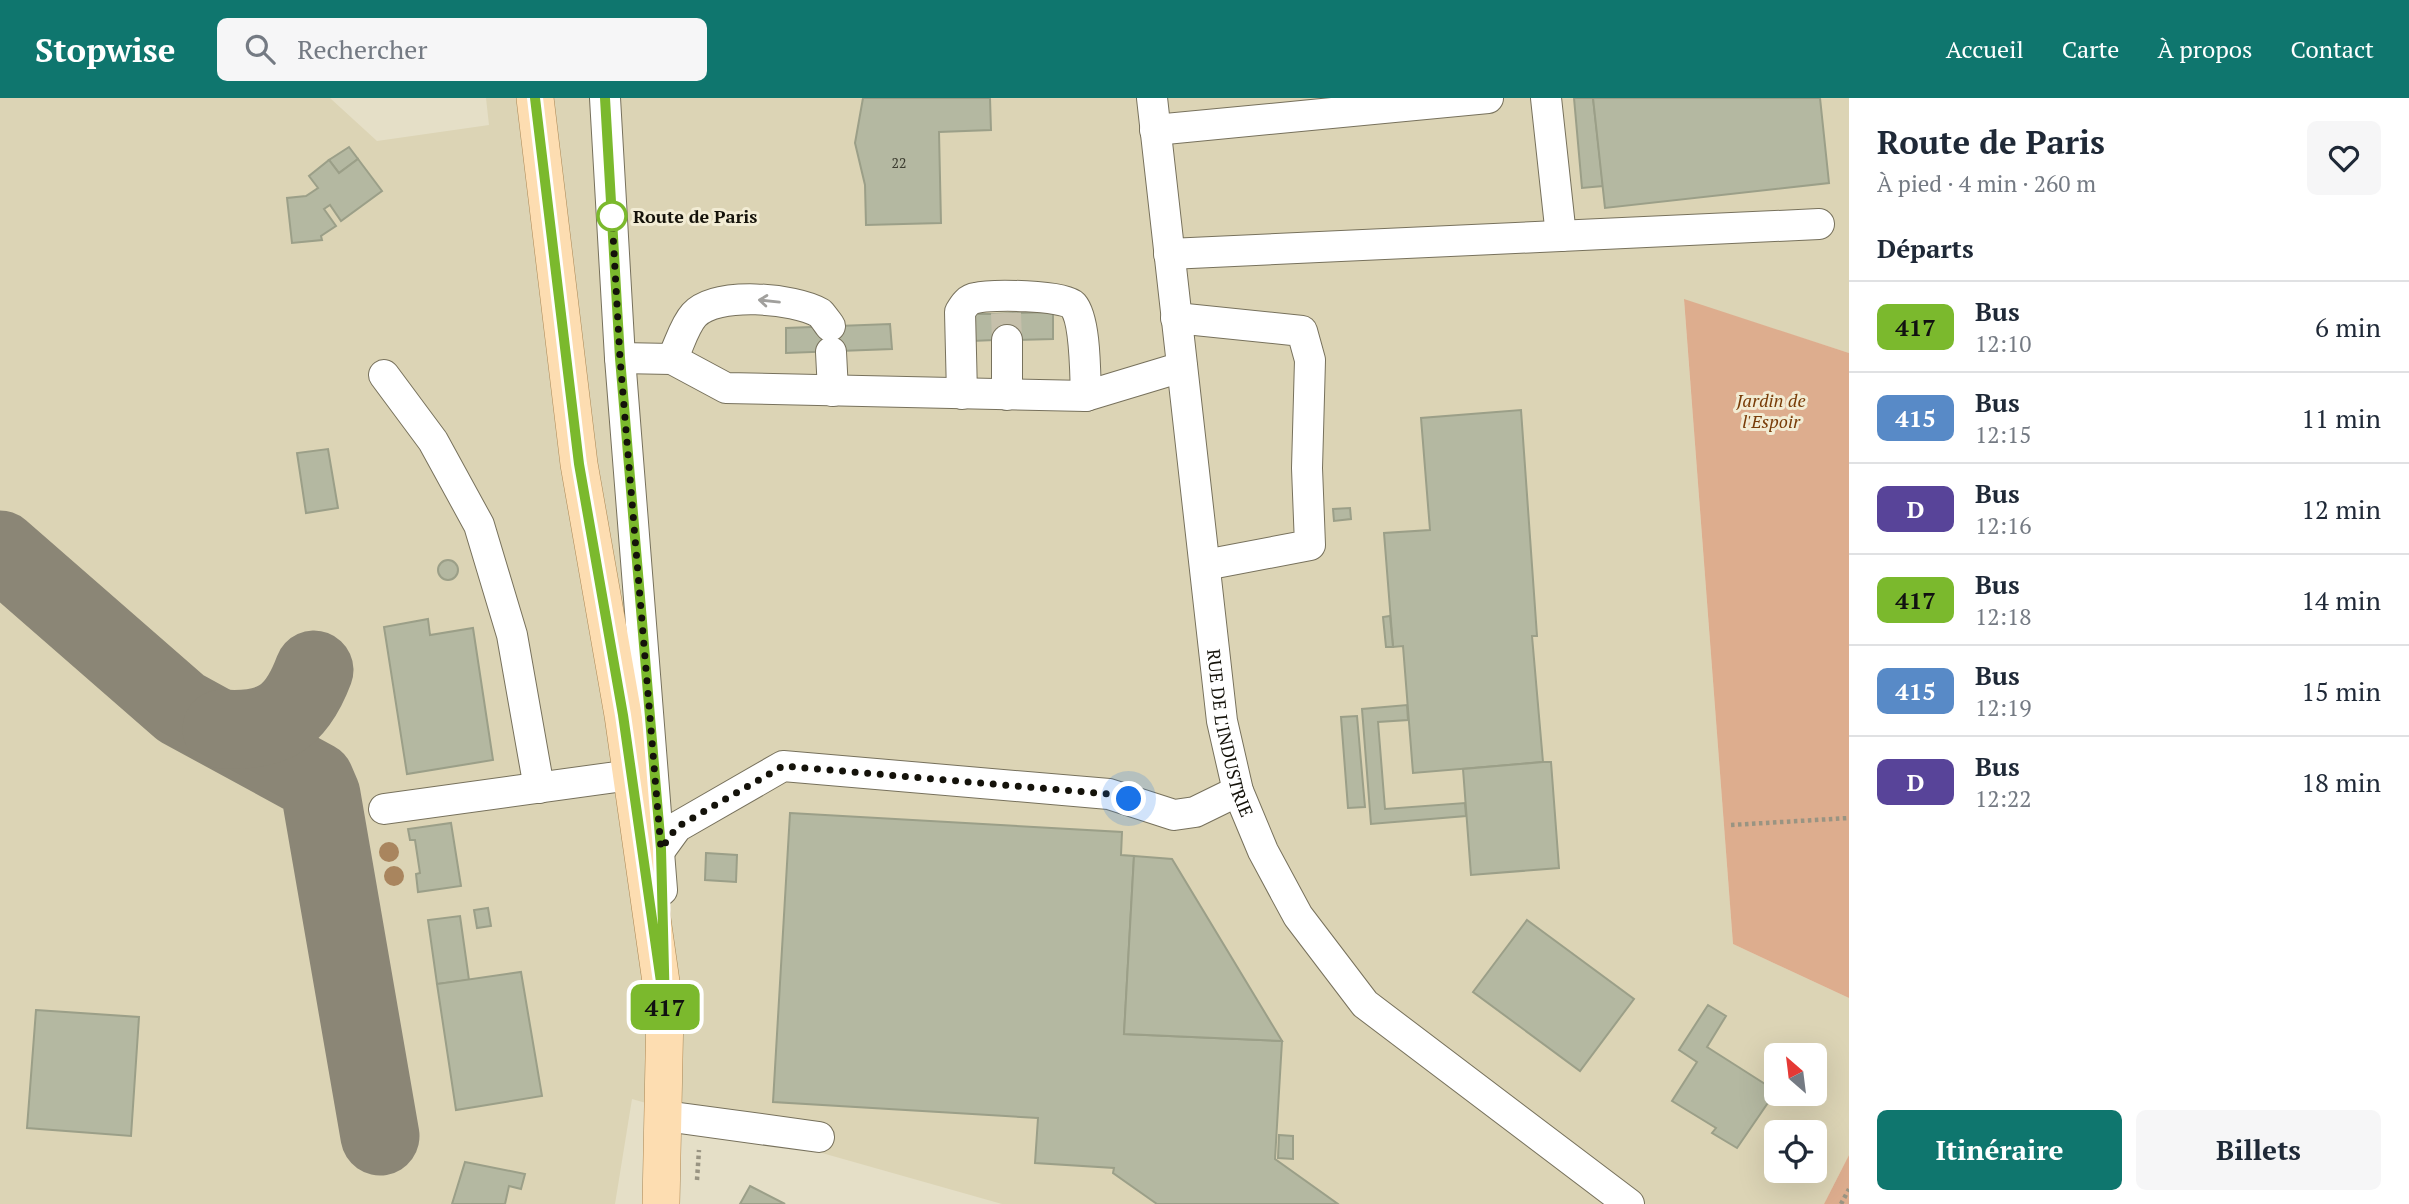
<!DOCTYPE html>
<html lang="fr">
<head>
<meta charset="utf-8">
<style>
  :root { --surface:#fff; --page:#f6f6f7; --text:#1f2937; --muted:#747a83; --line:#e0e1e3; --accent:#0f766e }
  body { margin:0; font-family:"PT Serif",serif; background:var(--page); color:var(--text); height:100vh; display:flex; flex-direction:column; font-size:26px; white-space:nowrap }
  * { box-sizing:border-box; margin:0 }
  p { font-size:23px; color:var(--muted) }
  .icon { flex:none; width:38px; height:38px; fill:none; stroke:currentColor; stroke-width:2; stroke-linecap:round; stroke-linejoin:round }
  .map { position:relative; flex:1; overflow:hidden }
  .drawer { display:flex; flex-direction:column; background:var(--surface); width:560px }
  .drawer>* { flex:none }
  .badge { padding:0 14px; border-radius:10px; font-size:24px; line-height:46px }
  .needle { width:46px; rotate:332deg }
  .buttons { position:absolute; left:1764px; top:945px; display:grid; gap:14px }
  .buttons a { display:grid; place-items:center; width:63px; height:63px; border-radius:10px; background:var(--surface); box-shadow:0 7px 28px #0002; font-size:35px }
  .you { position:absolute; width:35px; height:35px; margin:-18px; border:5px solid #fff; border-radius:50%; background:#1a73e8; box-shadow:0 0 0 10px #1a73e833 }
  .map>.badge { position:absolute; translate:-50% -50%; box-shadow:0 0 0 4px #fff }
  h2 { padding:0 28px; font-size:26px; line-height:63px }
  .round { display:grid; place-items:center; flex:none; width:74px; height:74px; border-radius:10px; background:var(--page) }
  .summary { display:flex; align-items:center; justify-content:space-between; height:119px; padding:0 28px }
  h1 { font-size:33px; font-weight:700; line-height:52px }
  .button { display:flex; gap:14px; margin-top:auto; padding:14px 28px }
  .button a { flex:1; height:80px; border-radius:10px; background:var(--accent); color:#fff; font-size:28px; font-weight:700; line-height:80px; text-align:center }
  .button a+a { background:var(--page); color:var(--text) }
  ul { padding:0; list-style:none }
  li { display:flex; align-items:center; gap:21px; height:91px; padding:0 28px; border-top:2px solid var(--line) }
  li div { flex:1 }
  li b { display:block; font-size:26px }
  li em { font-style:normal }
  li .badge { min-width:77px; font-weight:700; text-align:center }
  header { display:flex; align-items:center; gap:42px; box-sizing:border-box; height:98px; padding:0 35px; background:var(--accent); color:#fff }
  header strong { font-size:33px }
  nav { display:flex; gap:38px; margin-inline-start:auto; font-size:24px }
  .search { width:490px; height:63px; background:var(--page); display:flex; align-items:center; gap:18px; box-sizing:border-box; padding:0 24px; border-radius:10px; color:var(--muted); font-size:26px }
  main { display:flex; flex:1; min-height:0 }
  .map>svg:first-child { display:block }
  .built { fill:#dcd4b5; fill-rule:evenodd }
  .green { fill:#ddad8e }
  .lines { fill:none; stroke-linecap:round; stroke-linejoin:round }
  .taxiway { stroke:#8b8676; stroke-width:79 }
  .building { fill:#b4b8a1; stroke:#9b9f88; stroke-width:2 }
  .minor-tunnel { stroke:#c6c0ab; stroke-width:30; stroke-dasharray:30 15; stroke-linecap:butt }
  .minor-casing { stroke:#77715c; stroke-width:32 }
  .major-casing { stroke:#aa8755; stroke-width:38 }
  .path { stroke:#999482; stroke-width:4.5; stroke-dasharray:3.5 3.5; stroke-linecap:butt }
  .minor { stroke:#fff; stroke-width:30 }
  .major { stroke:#fdddb1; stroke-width:37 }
  .tree { fill:#a9855e }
  .oneway { stroke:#a1a09d }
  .line-casing { stroke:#fff; stroke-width:16 }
  .line { stroke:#7bb92d; stroke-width:10 }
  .walk { stroke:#14120a; stroke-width:7; stroke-dasharray:0 12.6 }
  .stop-dot { fill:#fff; stroke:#7bb92d; stroke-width:3.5 }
  .labels { text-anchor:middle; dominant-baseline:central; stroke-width:6; stroke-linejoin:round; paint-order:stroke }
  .number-label { font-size:14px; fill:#3c3c30 }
  .stop-label { font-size:18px; font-weight:bold; fill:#14120a; stroke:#f2ecd4; text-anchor:start }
  .park-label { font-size:18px; font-style:italic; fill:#783c08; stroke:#f2ecd4 }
  .street-label { font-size:18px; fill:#14120a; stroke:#f2ecd4 }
</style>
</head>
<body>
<header>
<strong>Stopwise</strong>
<div class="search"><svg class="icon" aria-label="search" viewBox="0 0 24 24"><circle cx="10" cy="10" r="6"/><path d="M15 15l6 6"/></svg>Rechercher</div>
<nav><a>Accueil</a><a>Carte</a><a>À propos</a><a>Contact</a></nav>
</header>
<main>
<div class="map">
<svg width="1849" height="1106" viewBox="0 0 1849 1106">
  <rect width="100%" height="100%" fill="#e5dfc7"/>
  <path class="built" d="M0 0H330L377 43 489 27 486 0H1849V255L1684 202 1733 846 1849 900V1057L1824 1106H1002L632 1001 615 1106H0ZM1776 957H1815V996H1776ZM1776 1034H1815V1073H1776Z"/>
  <g class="green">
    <path d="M1684 201 1849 255V900L1733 846Z"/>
    <path d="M1849 1057V1106H1824Z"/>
  </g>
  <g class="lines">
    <g class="taxiway">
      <path d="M0 452 181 610 315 683 321 697 380 1038"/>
      <path d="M222 631C273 634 296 620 314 572"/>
    </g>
  </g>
  <g class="building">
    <path d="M863 0H990L991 32 939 34 941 125 866 127 865 87 855 45Z"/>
    <path d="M1574 0H1593L1603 88 1582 90Z"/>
    <path d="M1593 0H1820L1829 85 1605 110Z"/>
    <path d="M349 49 358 61 339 75 329 62Z"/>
    <path d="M358 61 382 93 341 123 330 107 324 111 336 128 321 138 322 142 292 145 287 100 306 98 318 90 309 78 329 62 339 75Z"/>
    <path d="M1053 214V241L1013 242V215Z"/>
    <path d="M1013 215V242H994V216Z"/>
    <path d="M972 216H994V242L972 243Z"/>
    <path d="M890 226 892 251 786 255V230Z"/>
    <path d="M1521 312 1537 538H1532L1543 664 1413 675 1403 548 1393 549 1384 435 1430 432 1421 320Z"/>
    <path d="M328 351 338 410 306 415 297 355Z"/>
    <path d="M1350 410 1351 421 1334 423 1333 411Z"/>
    <circle cx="448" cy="472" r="10"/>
    <path d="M1390 518 1393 549H1386L1383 519Z"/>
    <path d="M428 521 430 537 473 530 493 662 407 676 384 529Z"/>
    <path d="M1407 607 1408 622 1378 624 1385 711 1465 705 1466 718 1371 726 1362 611Z"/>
    <path d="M1357 618 1365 709 1348 710 1341 619Z"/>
    <path d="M1543 664H1551L1559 770 1471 777 1463 671Z"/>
    <path d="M790 715 1122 734 1121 757 1134 758 1124 936 1282 943 1275 1061 1338 1106H1157L1113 1075 1114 1070 1035 1065 1038 1020 773 1004Z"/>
    <path d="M451 725 461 788 418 794 416 776 420 775 415 742H410L408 731Z"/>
    <path d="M706 755 737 757 736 784 705 782Z"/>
    <path d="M1134 758 1172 761 1282 943 1124 936Z"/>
    <path d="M488 810 491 828 477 830 474 812Z"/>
    <path d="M460 818 469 882 437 886 428 822Z"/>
    <path d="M1527 822 1634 901 1580 973 1473 894Z"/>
    <path d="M521 874 542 998 456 1012 437 886Z"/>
    <path d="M1708 907 1726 918 1707 949 1776 993 1737 1050 1712 1035 1716 1030 1672 1003 1697 964 1679 952Z"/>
    <path d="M36 912 139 919 131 1038 27 1030Z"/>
    <path d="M1279 1037 1293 1038V1061L1278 1060Z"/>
    <path d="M465 1064 525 1076 521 1091 509 1088 505 1106H452Z"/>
    <path d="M750 1088 785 1106H740Z"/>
  </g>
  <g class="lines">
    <path class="minor-tunnel" d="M1006 215 1007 242"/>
    <defs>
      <g id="minor">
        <path d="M605 0 620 260 662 792"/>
        <path id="s1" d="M1152 0 1222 623 1238 693 1263 753 1298 818 1365 906 1629 1106"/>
        <path d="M1546 0 1561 138"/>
        <path d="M1155 32 1488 0"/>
        <path d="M1169 156 1819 126"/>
        <path d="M1176 220 1302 233 1310 262 1307 370 1310 447 1205 467"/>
        <path d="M1007 242V297"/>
        <path d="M831 254 833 293"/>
        <path d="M620 260 672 261 726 290 1086 298 1182 269"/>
        <path d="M672 261C679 248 684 228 694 217 716 193 794 200 820 215 823 218 827 224 830 228"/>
        <path d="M384 277 433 343 479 427 512 537 539 690"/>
        <path d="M962 296 960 214C964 207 968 201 976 200 991 196 1063 197 1073 207 1086 222 1085 278 1086 298"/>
        <path d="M384 711 631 677"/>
        <path d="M661 751 677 729 783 668 1109 696 1174 717 1195 714 1238 693"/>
        <path d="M665 1018 819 1039"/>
      </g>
      <path id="major" d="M535 0 579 366 623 617 665 912 661 1106"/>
    </defs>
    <use href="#minor" class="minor-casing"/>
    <use href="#major" class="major-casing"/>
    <g class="path">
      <path d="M1731 727 1849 720"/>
      <path d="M697 1082 699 1052"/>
      <path d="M1841 1106 1849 1091"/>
    </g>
    <use href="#minor" class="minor"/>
    <use href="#major" class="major"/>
  </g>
  <g class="tree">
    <circle cx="389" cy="754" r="10"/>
    <circle cx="394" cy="778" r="10"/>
  </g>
  <defs><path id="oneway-shaft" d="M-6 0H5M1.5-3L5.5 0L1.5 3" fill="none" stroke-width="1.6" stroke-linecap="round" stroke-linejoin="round" transform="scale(1.75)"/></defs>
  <use class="oneway" href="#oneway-shaft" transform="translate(769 203) rotate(-174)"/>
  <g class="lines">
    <defs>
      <path id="line" d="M535 0 579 366 623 617 665 912 661 751 620 260 605 0"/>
    </defs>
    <use href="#line" class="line-casing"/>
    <use href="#line" class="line"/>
    <path class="walk" d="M612 118 620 260 661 751 677 729 783 668 1109 696 1129 701"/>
  </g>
  <circle class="stop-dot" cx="612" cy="118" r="14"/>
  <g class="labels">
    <g class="number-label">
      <text x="899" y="64">22</text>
    </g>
    <g class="stop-label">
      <text x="633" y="118">Route de Paris</text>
    </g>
    <g class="park-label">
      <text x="1771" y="302">Jardin de<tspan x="1771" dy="21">l'Espoir</tspan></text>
    </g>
    <g class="street-label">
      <text stroke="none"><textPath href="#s1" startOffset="640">RUE DE L'INDUSTRIE</textPath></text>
    </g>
  </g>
</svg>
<div class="buttons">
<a><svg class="needle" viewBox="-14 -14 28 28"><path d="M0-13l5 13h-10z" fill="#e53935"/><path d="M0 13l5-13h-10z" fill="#747a83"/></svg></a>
<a><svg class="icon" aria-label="locate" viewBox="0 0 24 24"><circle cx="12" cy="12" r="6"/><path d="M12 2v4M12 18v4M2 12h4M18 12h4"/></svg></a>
</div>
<div class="you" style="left:1129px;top:701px"></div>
<b class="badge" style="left:665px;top:909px;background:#7bb92d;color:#111">417</b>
</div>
<section class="drawer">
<div class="summary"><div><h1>Route de Paris</h1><p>À pied · 4 min · 260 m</p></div><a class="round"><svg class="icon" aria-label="heart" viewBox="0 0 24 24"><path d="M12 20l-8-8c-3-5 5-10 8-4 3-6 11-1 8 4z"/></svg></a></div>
<h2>Départs</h2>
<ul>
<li><span class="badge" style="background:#7bb92d;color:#111">417</span><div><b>Bus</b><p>12:10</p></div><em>6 min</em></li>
<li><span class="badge" style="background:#588ac7;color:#fff">415</span><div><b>Bus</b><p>12:15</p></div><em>11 min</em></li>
<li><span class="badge" style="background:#584499;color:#fff">D</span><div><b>Bus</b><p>12:16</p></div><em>12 min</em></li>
<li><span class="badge" style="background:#7bb92d;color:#111">417</span><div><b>Bus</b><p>12:18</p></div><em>14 min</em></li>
<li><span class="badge" style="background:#588ac7;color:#fff">415</span><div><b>Bus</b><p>12:19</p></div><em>15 min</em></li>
<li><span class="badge" style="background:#584499;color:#fff">D</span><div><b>Bus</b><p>12:22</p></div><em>18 min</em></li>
</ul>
<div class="button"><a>Itinéraire</a><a>Billets</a></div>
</section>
</main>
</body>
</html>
